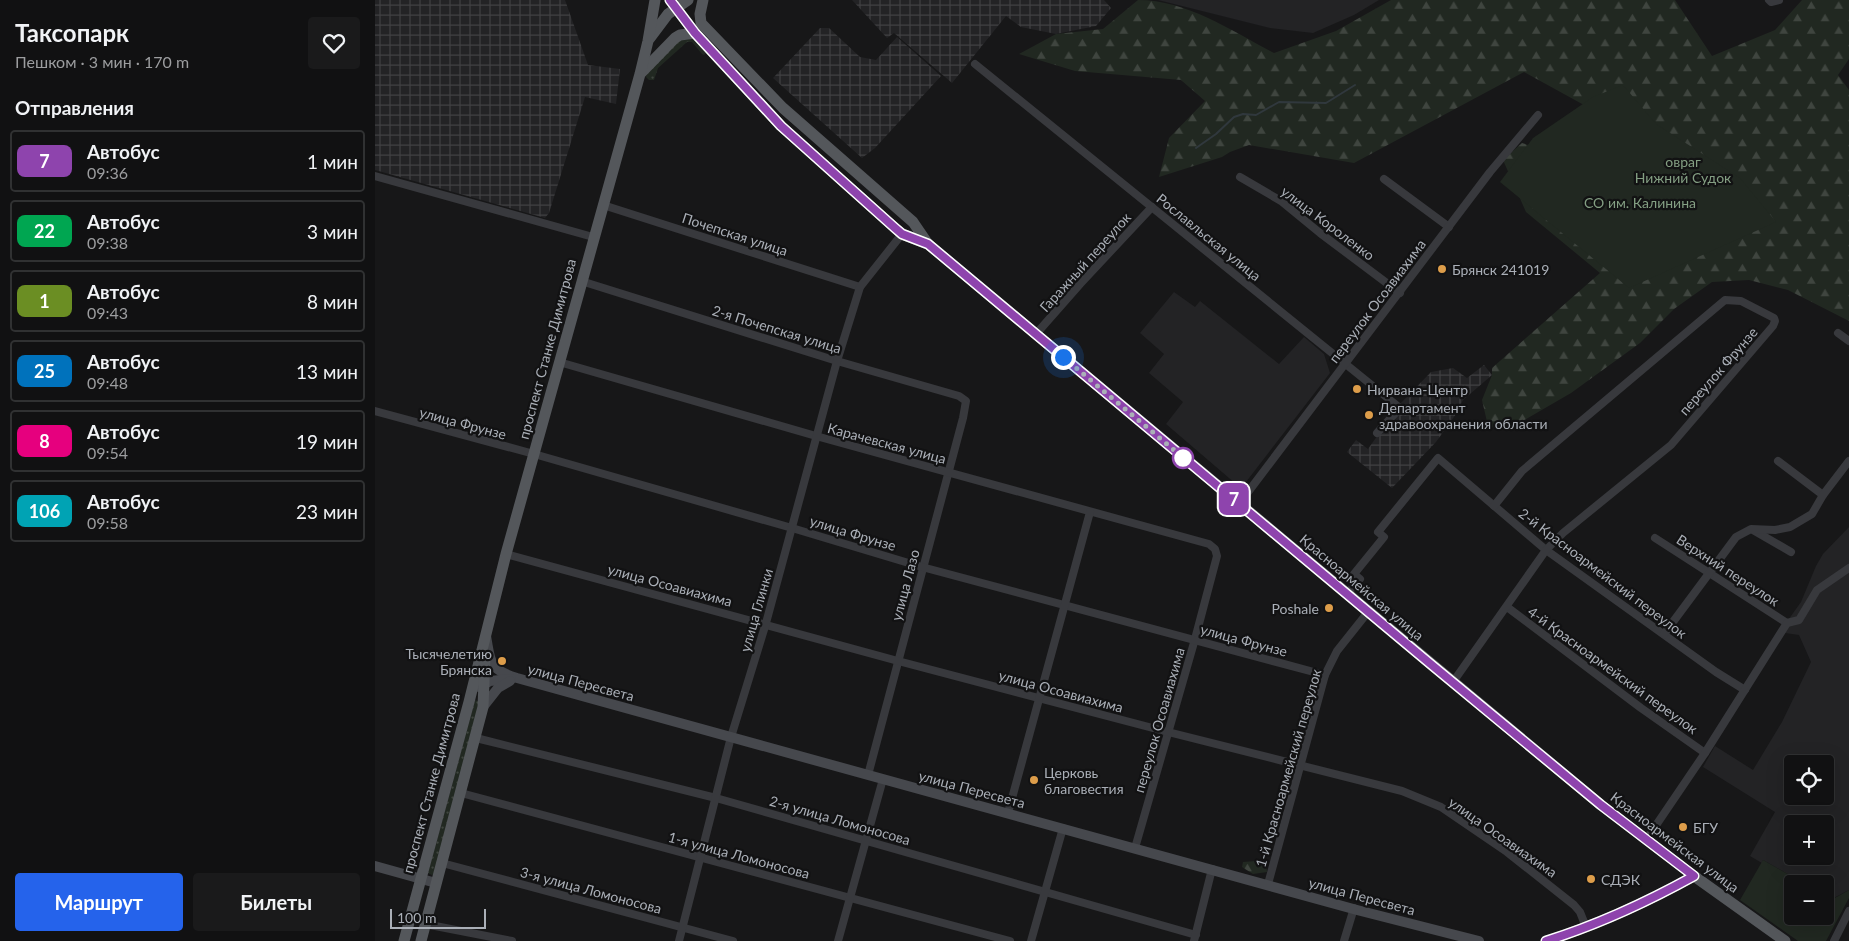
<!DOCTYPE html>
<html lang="ru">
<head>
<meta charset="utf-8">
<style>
  :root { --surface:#111112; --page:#1a1a1b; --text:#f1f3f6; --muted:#9c9d9f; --line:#303132; --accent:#2563eb }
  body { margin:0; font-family:Lato,sans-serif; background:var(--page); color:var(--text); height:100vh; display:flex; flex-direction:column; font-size:19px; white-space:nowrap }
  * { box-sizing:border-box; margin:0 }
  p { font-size:16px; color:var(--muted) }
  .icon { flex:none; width:28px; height:28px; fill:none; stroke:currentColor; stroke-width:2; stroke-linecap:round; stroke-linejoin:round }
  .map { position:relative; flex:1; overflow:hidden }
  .panel { display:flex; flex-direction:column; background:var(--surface); width:375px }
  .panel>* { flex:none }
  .badge { padding:0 10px; border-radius:8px; font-size:18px; line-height:32px }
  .tools { position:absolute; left:1409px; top:755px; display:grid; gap:10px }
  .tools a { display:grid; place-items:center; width:50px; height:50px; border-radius:5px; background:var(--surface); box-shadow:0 5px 20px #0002,0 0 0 1px var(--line); font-size:25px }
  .scale { position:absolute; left:15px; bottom:12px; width:96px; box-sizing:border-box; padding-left:5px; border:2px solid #aaafb7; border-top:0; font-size:14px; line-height:18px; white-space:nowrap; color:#aaafb7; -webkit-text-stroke:4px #121213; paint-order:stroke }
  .you { position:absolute; width:25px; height:25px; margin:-12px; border:4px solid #fff; border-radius:50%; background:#1a73e8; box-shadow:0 0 0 8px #1a73e833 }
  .map>.badge { position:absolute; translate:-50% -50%; box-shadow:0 0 0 2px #fff }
  h2 { padding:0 15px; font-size:19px; line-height:45px }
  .round { display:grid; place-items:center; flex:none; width:52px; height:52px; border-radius:5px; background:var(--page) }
  .headline { display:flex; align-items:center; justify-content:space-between; height:85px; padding:0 15px }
  h1 { font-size:24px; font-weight:700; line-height:38px }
  .button { display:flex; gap:10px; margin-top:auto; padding:10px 15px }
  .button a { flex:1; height:58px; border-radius:5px; background:var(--accent); color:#fff; font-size:20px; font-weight:700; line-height:58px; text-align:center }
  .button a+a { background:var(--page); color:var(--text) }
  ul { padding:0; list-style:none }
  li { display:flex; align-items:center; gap:15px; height:62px; margin:0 10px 8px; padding:0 5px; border:2px solid var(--line); border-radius:5px }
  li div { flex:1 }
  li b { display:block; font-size:19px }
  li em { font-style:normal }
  li .badge { min-width:55px; font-weight:700; text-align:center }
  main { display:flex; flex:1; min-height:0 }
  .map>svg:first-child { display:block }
  .built { fill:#232325; fill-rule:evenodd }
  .industrial { fill:url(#industrial-grid) }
  .grass { fill:url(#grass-dots) }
  .forest { fill:url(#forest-firs) }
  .green { fill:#212821 }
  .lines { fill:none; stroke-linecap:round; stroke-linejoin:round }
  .stream { stroke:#30383d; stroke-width:2 }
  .street { stroke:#38393d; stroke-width:8 }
  .secondary { stroke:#46484d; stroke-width:10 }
  .primary { stroke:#54575b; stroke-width:11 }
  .line-casing { stroke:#fff; stroke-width:11 }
  .line { stroke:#8e44ad; stroke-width:8 }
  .walk { stroke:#aaafb7; stroke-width:5; stroke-dasharray:0 9 }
  .poi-dot { fill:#dd9d4a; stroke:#121213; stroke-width:2 }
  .stop-dot { fill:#fff; stroke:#8e44ad; stroke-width:2.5 }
  .labels { text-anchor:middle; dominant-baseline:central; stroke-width:4.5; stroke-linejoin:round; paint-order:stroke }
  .park-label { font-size:14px; fill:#849f83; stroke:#121213 }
  .street-label { font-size:14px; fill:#aaafb7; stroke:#121213 }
  .poi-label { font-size:14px; fill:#aaafb7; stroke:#121213; text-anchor:start }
</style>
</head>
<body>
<main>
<section class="panel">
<div class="headline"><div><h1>Таксопарк</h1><p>Пешком · 3 мин · 170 m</p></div><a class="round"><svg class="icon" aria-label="heart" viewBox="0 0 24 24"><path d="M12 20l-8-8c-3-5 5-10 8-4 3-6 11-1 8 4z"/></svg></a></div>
<h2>Отправления</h2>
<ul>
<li><span class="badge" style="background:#8e44ad;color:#fff">7</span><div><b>Автобус</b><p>09:36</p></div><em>1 мин</em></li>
<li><span class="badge" style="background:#00a651;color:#fff">22</span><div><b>Автобус</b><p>09:38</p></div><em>3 мин</em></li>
<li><span class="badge" style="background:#6b8e23;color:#fff">1</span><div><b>Автобус</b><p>09:43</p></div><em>8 мин</em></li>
<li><span class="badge" style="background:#0072bc;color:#fff">25</span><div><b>Автобус</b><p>09:48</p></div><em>13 мин</em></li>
<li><span class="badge" style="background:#e6007e;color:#fff">8</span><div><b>Автобус</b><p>09:54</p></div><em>19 мин</em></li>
<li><span class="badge" style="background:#00a3b4;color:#fff">106</span><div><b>Автобус</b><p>09:58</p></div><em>23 мин</em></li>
</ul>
<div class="button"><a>Маршрут</a><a>Билеты</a></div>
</section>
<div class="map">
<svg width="1474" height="941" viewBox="0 0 1474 941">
  <defs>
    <pattern id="industrial-grid" width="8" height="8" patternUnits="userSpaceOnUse" patternTransform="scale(1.25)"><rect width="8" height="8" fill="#232325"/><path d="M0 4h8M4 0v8" fill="none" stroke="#404042"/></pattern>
    <pattern id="grass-dots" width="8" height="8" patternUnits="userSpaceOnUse" patternTransform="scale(1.25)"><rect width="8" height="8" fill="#212821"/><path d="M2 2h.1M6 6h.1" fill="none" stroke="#3f453f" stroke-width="1.8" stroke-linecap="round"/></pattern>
    <pattern id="forest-firs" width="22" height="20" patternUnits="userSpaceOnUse" patternTransform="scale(1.25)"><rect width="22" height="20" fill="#212821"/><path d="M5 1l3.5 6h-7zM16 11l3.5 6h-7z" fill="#3f453f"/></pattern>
  </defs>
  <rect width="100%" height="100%" fill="#171718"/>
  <g class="built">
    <path d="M783 0H1004L979 15 938 33 895 28Z"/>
    <path d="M799 292 820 307 825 301 904 364 929 337 949 354 955 373 871 482 861 484 791 424 808 402 774 373 789 354 765 333Z"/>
    <path d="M1474 527V890L1457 899 1450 895V884H1430L1388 860 1387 863 1375 856 1400 812 1328 767 1340 746 1378 770 1407 722 1436 662 1424 635 1410 633 1406 630 1426 602 1441 566 1448 554ZM1418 764H1450V796H1418ZM1418 824H1450V856H1418Z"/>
  </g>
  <g class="industrial">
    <path d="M0 0H190L213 65 245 69 241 104 210 97 174 213 170 218 0 170Z"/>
    <path d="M477 0H729L736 8 721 26 681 34 646 27 631 16 577 83 519 33 512 38Z"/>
    <path d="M445 28H454L485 57 501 60 522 37 566 76 500 148 487 158 398 78Z"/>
    <path d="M1109 365 1117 375 1088 400 1081 414 1061 442 1017 488 972 452 981 440 993 449 1025 404 1056 372 1078 368 1092 378Z"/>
  </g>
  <g class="grass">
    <path d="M315 36 331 53 329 55 327 54 317 42H312L283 68 279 80H274L271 77 272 72 303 41Z"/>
    <path d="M100 700 103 701 104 703 59 874 57 875 53 873Z"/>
  </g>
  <g class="forest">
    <path d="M763 0C812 0 857 31 899 53L961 31 1016 0H1300L1337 56 1400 30 1427 0H1474V59L1463 75 1474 90V321L1413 290 1374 280 1337 282 1299 309 1265 343 1196 393 1146 422 1129 430 1113 426 1107 400 1117 375V368L1225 273 1151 212 1128 160 1147 143 1163 148 1209 105 1149 72 979 163 874 145 855 152 847 157 784 177 794 138 830 101 806 80 700 71 644 54 681 34 728 29Z"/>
    <path d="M881 861 891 864 892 872 878 874 867 867 868 862Z"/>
  </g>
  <g class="green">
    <path d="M1248 85 1281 124 1365 178 1401 222 1254 288 1125 182 1158 138 1218 97Z"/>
    <path d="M1388 860 1430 884H1418V916H1450V895L1458 899 1474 890V898L1451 941H1423L1365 900Z"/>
  </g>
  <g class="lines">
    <path class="stream" d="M821 148 841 134 859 117 868 114 881 115 904 102 951 103 980 85"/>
    <g class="street">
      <path d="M1394 0 1396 2 1404 0"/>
      <path d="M600 64 1025 408 1002 433"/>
      <path d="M0 176 218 237"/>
      <path d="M865 177 906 201 945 233 1025 293"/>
      <path d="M1009 179 1074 227"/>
      <path d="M228 205 485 287"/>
      <path d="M206 281 462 361 584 396 591 401 588 418 493 775"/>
      <path d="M1463 333 1474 341"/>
      <path d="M661 334 705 284 777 207"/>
      <path d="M184 362 441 436 834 544 840 549 842 556 820 639 760 848"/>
      <path d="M0 411 159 454 417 528 547 567 950 675"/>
      <path d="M1403 461 1448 495"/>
      <path d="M864 504 1115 172 1163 115"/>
      <path d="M1378 530 1416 552"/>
      <path d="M1280 538 1412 623"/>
      <path d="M131 554 523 661 793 732 1027 791 1066 807 1132 852 1199 905 1205 912 1211 927"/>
      <path d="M972 594 985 579 979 574 1009 537 1003 532 1063 458 1171 550 1341 672 1370 690"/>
      <path d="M1132 607 1266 708 1330 753"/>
      <path d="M1289 634 1361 537 1376 529 1400 530 1415 527 1437 514 1448 495 1474 461"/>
      <path d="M1078 682 1171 550 1188 533 1296 445 1398 326 1400 321 1399 318 1366 301 1350 300 1147 471 1119 506"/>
      <path d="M101 738 341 798 821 935"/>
      <path d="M86 793 635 941"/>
      <path d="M633 813 715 512"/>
      <path d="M1271 840 1330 753 1412 623 1424 620 1442 590 1474 568"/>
      <path d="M67 863 358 941"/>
      <path d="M893 884 950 675 962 651 993 612"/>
      <path d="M50 924 137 941"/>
      <path d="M304 941 356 737 391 623 462 361 485 287 527 234"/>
      <path d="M463 941 508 779"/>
      <path d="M656 941 688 828"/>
      <path d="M819 941 837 869"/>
      <path d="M969 941 979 908"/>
      <path d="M1459 941 1474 911"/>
    </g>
    <g class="secondary">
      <path d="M111 636C116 663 113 669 142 678L982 910 1104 941"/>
      <path d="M104 687 115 681 136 679"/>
      <path d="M108 707 123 688 135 681"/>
      <path d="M0 866 61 883"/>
      <path d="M1171 941C1222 925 1272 902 1319 876"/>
    </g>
    <g class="primary">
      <path d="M295 0 320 33 406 126 520 228 527 234 553 244"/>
      <path d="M328 0 325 14 326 23 408 108 538 222 553 244 1226 805 1319 876 1410 941"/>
      <path d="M275 38 293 14 313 0"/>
      <path d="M266 73 300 38 305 35 320 33"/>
      <path d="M29 941 94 702 131 554 265 74 273 41 280 0"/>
      <path d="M46 941 108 707 110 657"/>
    </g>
  </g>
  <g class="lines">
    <defs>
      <path id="line" d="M295 0 320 33 406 126 520 228 527 234 553 244 1058 666 1226 805 1319 876C1272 902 1222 925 1171 941"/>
    </defs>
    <use href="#line" class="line-casing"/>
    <use href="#line" class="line"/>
    <path class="walk" d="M688 357 811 460 808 458"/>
  </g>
  <g class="poi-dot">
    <circle cx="1067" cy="269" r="5"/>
    <circle cx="982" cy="389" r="5"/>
    <circle cx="994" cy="415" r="5"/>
    <circle cx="954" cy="608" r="5"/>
    <circle cx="127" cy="661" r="5"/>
    <circle cx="659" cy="780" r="5"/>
    <circle cx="1308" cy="827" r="5"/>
    <circle cx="1216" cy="879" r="5"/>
  </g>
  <circle class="stop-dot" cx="808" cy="458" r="10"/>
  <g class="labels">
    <g class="park-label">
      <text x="1308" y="161">овраг<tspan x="1308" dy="16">Нижний Судок</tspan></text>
      <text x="1265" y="202">СО им. Калинина</text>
    </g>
    <g class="street-label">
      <text transform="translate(953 223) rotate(37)">улица Короленко</text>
      <text transform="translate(360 234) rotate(18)">Почепская улица</text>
      <text transform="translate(834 237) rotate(39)">Рославльская улица</text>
      <text transform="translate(710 262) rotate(-48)">Гаражный переулок</text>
      <text transform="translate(1002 301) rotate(-53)">переулок Осоавиахима</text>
      <text transform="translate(402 329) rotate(17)">2-я Почепская улица</text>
      <text transform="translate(172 349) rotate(-75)">проспект Станке Димитрова</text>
      <text transform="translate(1343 371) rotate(-49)">переулок Фрунзе</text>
      <text transform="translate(88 423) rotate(15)">улица Фрунзе</text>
      <text transform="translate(512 443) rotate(15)">Карачевская улица</text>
      <text transform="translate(478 533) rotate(17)">улица Фрунзе</text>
      <text transform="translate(1353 570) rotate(33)">Верхний переулок</text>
      <text transform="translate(1228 573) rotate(37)">2-й Красноармейский переулок</text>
      <text transform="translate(295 585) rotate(15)">улица Осоавиахима</text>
      <text transform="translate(530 585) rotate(-75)">улица Лазо</text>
      <text transform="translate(987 587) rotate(40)">Красноармейская улица</text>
      <text transform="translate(381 610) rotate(-74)">улица Глинки</text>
      <text transform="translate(869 640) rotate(15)">улица Фрунзе</text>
      <text transform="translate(1238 670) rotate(36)">4-й Красноармейский переулок</text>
      <text transform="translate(206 682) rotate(15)">улица Пересвета</text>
      <text transform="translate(686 691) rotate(15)">улица Осоавиахима</text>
      <text transform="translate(784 720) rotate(-74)">переулок Осоавиахима</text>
      <text transform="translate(913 768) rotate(-74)">1-й Красноармейский переулок</text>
      <text transform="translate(56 783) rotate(-75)">проспект Станке Димитрова</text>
      <text transform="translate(597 789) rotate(15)">улица Пересвета</text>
      <text transform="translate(465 820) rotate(16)">2-я улица Ломоносова</text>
      <text transform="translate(1128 837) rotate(35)">улица Осоавиахима</text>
      <text transform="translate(1300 842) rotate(37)">Красноармейская улица</text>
      <text transform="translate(364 855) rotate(15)">1-я улица Ломоносова</text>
      <text transform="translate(216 890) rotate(15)">3-я улица Ломоносова</text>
      <text transform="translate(987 896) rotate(15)">улица Пересвета</text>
    </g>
    <g class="poi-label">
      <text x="1077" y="269">Брянск 241019</text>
      <text x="992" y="389">Нирвана-Центр</text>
      <text x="1004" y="407">Департамент<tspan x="1004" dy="16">здравоохранения области</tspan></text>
      <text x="944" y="608" text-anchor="end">Poshale</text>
      <text x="117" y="653" text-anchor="end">Тысячелетию<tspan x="117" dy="16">Брянска</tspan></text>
      <text x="669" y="772">Церковь<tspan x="669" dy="16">благовестия</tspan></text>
      <text x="1318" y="827">БГУ</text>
      <text x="1226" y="879">СДЭК</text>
    </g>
  </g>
</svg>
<div class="tools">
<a><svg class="icon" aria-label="locate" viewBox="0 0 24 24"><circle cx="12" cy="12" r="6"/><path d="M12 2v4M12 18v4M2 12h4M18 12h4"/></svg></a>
<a>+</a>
<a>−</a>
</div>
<div class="scale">100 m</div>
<div class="you" style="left:688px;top:357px"></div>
<b class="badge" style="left:859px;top:499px;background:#8e44ad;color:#fff">7</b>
</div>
</main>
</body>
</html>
